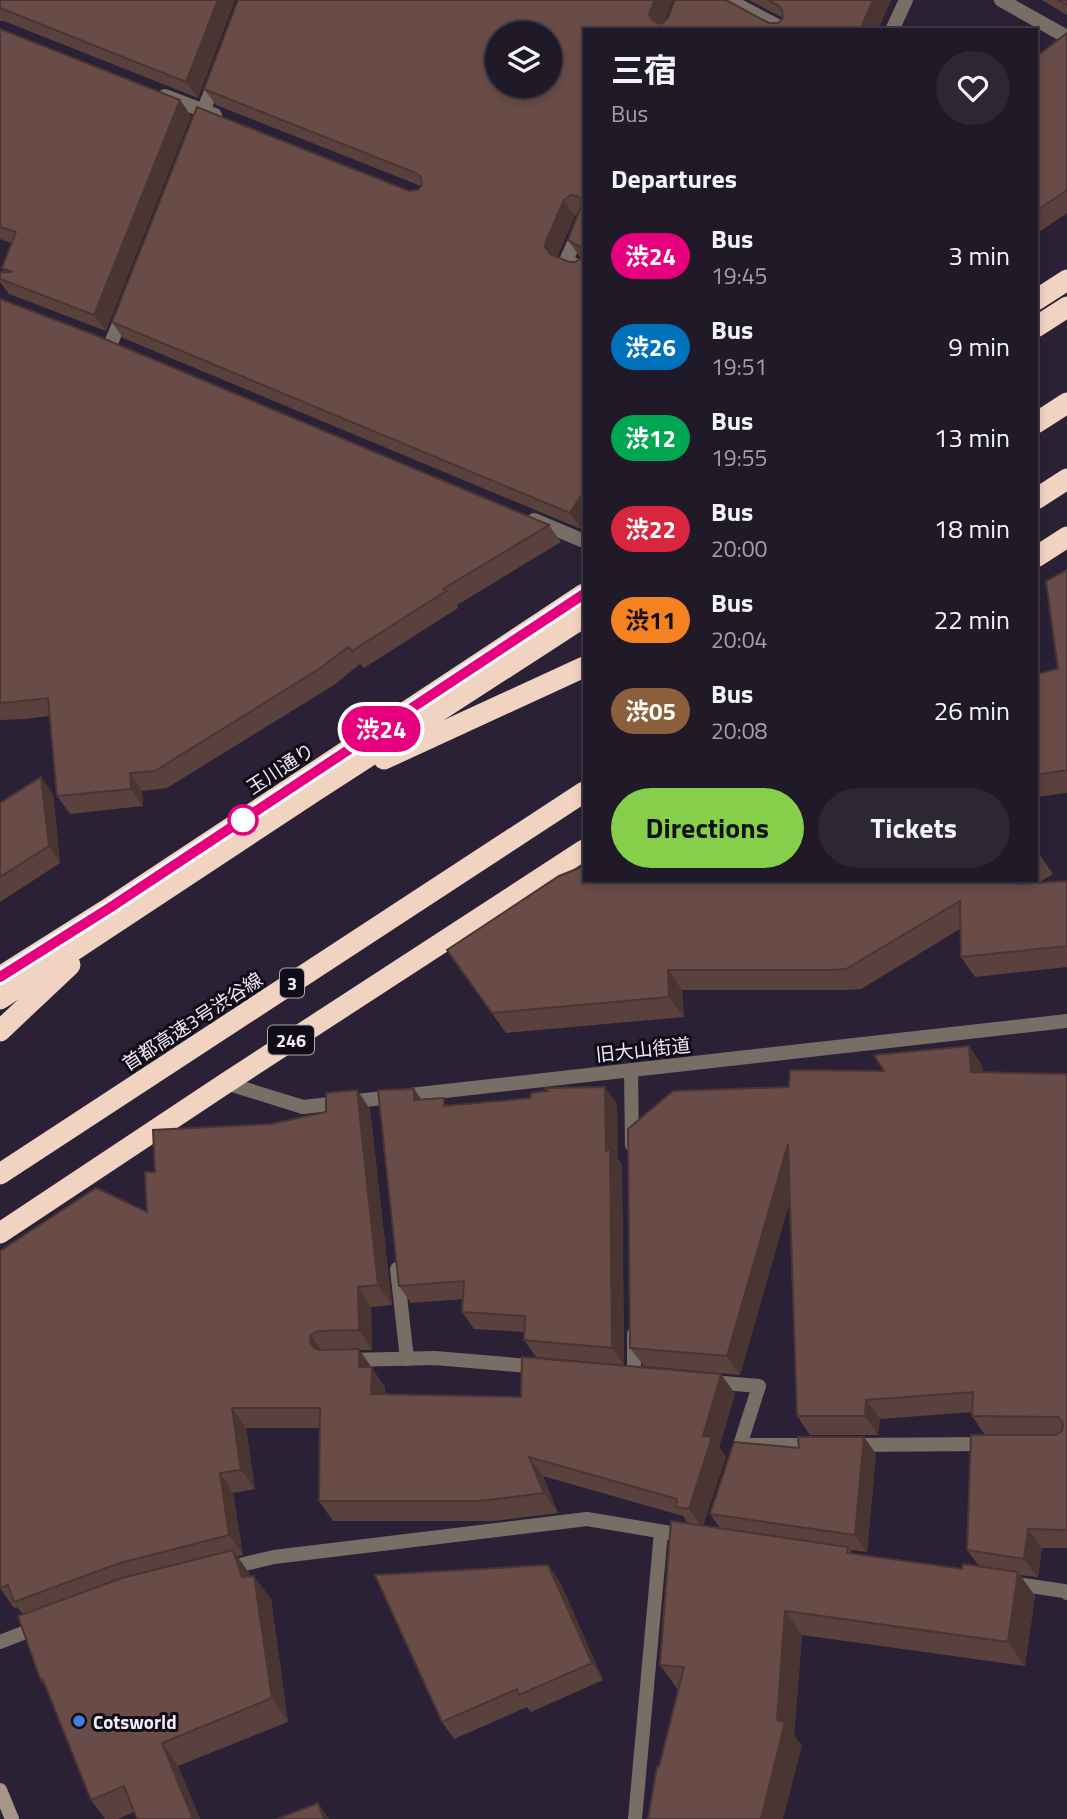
<!DOCTYPE html>
<html lang="en">
<head>
<meta charset="utf-8">
<style>
  :root { --surface:#201928; --page:#2d2634; --text:#f1f3f6; --muted:#a2a0a8; --line:#3d3845; --accent:#86cf4b }
  body { margin:0; font-family:"Titillium Web","Noto Sans JP",sans-serif; background:var(--page); color:var(--text); height:100vh; display:flex; flex-direction:column; font-size:26px; white-space:nowrap }
  * { box-sizing:border-box; margin:0 }
  p { font-size:23px; color:var(--muted) }
  .icon { flex:none; width:38px; height:38px; fill:none; stroke:currentColor; stroke-width:2; stroke-linecap:round; stroke-linejoin:round }
  .map { position:relative; flex:1; overflow:hidden }
  .sheet { position:absolute; left:583px; top:28px; width:455px; height:854px; display:flex; flex-direction:column; background:var(--surface); border-radius:0px; box-shadow:0 4px 10px #0003,0 0 0 2px var(--line) }
  .sheet>* { flex:none }
  .badge { padding:0 14px; border-radius:23px; font-size:24px; line-height:46px }
  .tools { position:absolute; left:485px; top:21px; display:grid; gap:14px }
  .tools a { display:grid; place-items:center; width:77px; height:77px; border-radius:50%; background:var(--surface); box-shadow:0 4px 10px #0003,0 0 0 2px var(--line); font-size:35px }
  .map>.badge { position:absolute; translate:-50% -50%; box-shadow:0 0 0 4px #fff }
  h2 { padding:0 28px; font-size:26px; line-height:63px }
  .round { display:grid; place-items:center; flex:none; width:74px; height:74px; border-radius:37px; background:var(--page) }
  .head { display:flex; align-items:center; justify-content:space-between; height:119px; padding:0 28px }
  h1 { font-size:33px; font-weight:700; line-height:52px }
  .primary-button { display:flex; gap:14px; margin-top:auto; padding:14px 28px }
  .primary-button a { flex:1; height:80px; border-radius:42px; background:var(--accent); color:#111; font-size:28px; font-weight:700; line-height:80px; text-align:center }
  .primary-button a+a { background:var(--page); color:var(--text) }
  ul { padding:0; list-style:none }
  li { display:flex; align-items:center; gap:21px; height:91px; padding:0 28px }
  li div { flex:1 }
  li b { display:block; font-size:26px }
  li em { font-style:normal }
  li .badge { min-width:77px; font-weight:700; text-align:center }
  .map>svg:first-child { display:block }
  .lines { fill:none; stroke-linecap:round; stroke-linejoin:round }
  .lane { stroke:#796e66; stroke-width:14 }
  .street { stroke:#796e66; stroke-width:14 }
  .secondary { stroke:#a9968b; stroke-width:14 }
  .highway { stroke:#f0d3c1; stroke-width:21 }
  .wall { fill:#5a413d; fill-rule:evenodd }
  .shaded-wall { fill:#4a3532 }
  .building { fill:#694c47; stroke:#4a3532; stroke-width:2; fill-rule:evenodd }
  .line-casing { stroke:#fff; stroke-width:16 }
  .line { stroke:#e6007e; stroke-width:10 }
  .stop-dot { fill:#fff; stroke:#e6007e; stroke-width:3.5 }
  .shop-dot { fill:#3f7fe0; stroke:#110d16; stroke-width:2.5 }
  .labels { text-anchor:middle; dominant-baseline:central; stroke-width:6; stroke-linejoin:round; paint-order:stroke }
  .shield { fill:#110d16; stroke:#ada8b5; stroke-width:2 }
  .shield-label { font-size:18px; font-weight:bold; fill:#f0eaf9 }
  .street-label { font-size:19px; fill:#f0eaf9; stroke:#110d16 }
  .poi-label { font-size:19px; font-weight:bold; fill:#f0eaf9; stroke:#110d16; text-anchor:start }
</style>
</head>
<body>
<div class="map">
<svg width="1067" height="1819" viewBox="0 0 1067 1819">
  <rect width="100%" height="100%" fill="#2a2136"/>
  <g class="lines">
    <g class="lane">
      <path d="M165 96 215 115"/>
      <path d="M584 220 566 261 584 269"/>
      <path d="M631 1070 632 1145"/>
      <path d="M397 1269 407 1359"/>
      <path d="M634 1334V1376"/>
      <path d="M348 1360 435 1358 541 1367"/>
      <path d="M711 1382 759 1386 736 1458"/>
      <path d="M748 1445H816"/>
      <path d="M850 1445 991 1444"/>
    </g>
    <g class="street">
      <path d="M728 0 785 30"/>
      <path d="M1001 0 1067 37"/>
      <path d="M892 30 906 0"/>
      <path d="M197 127 215 81"/>
      <path d="M111 343 124 312"/>
      <path d="M534 520 584 541"/>
      <path d="M226 1083 303 1107 1067 1021"/>
      <path d="M224 1569 274 1557 587 1519 689 1536"/>
      <path d="M1010 1583 1064 1591 1067 1593"/>
      <path d="M0 1642 41 1626"/>
      <path d="M635 1819 661 1532"/>
    </g>
    <path class="secondary" d="M0 1790 12 1819"/>
    <g class="highway">
      <path d="M1036 300 1067 280"/>
      <path d="M1036 327 1067 307"/>
      <path d="M1036 423 1067 403"/>
      <path d="M1036 499 1067 479"/>
      <path d="M1036 557 1067 537"/>
      <path d="M384 759 584 667"/>
      <path d="M0 977 111 907 584 594"/>
      <path d="M0 999 315 791 584 617"/>
      <path d="M0 1031 70 965"/>
      <path d="M0 1174 584 792"/>
      <path d="M0 1233 226 1083 584 850"/>
    </g>
  </g>
  <g class="wall">
    <path d="M0 0H235L198 98 4 21H0Z"/>
    <path d="M673 0 664 22 778 23 783 18 749 0H891L878 30H584V524L581 529 123 338 112 322 409 191 418 190 421 186 216 105 204 89ZM578 214 568 240 579 256 581 258 575 262H569L557 257 575 216Z"/>
    <path d="M1042 0H1067V15Z"/>
    <path d="M0 29 180 100 191 116 106 331 9 294 0 282V272H5L2 268 12 243 0 239Z"/>
    <path d="M1067 33V213L1036 234V57Z"/>
    <path d="M0 299 549 525 561 542 457 605 458 608 364 668 360 664 334 685 167 788 142 791 143 806 70 814 57 796 49 716 25 719 0 720Z"/>
    <path d="M1067 570V793L1036 797V674L1058 669Z"/>
    <path d="M53 794 60 863 0 902V803Z"/>
    <path d="M1036 854H1039L1053 874 1038 883 1067 881V967L975 977 961 957 960 929 861 989 847 990H682L684 1017 506 1033 447 950 584 880H1036Z"/>
    <path d="M982 1065 983 1072 1067 1074V1548H1042L1038 1577 1020 1575 1035 1596 1025 1666 802 1635 794 1735 802 1746 659 1767 678 1690 660 1665 688 1524 683 1516 543 1476 558 1513 493 1521H333L319 1501 320 1428H246L255 1489 233 1493 243 1555 237 1556 250 1576 271 1599 288 1722 178 1766 200 1819H137L134 1812 118 1819H105L91 1800 46 1688 41 1681 23 1614 17 1607 14 1608 0 1588 147 1212 155 1172 271 1124 370 1109 392 1305 371 1307 372 1350H359L385 1387V1394L521 1397 721 1374 735 1394 719 1447 726 1457 703 1526 720 1528 710 1514 799 1448 864 1437 876 1454 867 1552 850 1550 853 1554 962 1569 979 1566 967 1550 985 1435 972 1416V1412L880 1419 878 1435H810L797 1416 789 1202 740 1375 644 1366 630 1348 789 1087 884 1071Z"/>
    <path d="M414 1089 421 1100 449 1105 617 1104 618 1159 622 1165 624 1365 536 1357 524 1340 525 1332 474 1329 462 1312 463 1299 411 1303 399 1286Z"/>
    <path d="M548 1565 560 1582 603 1680 531 1712 527 1707 454 1739 442 1722Z"/>
  </g>
  <g class="shaded-wall">
    <path d="M218 0H235L198 98 186 82Z"/>
    <path d="M655 0H673L661 30 652 20 649 14Z"/>
    <path d="M873 0H891L878 30H860Z"/>
    <path d="M180 100 191 116 106 331 94 315Z"/>
    <path d="M564 200 575 216 557 257V263L545 247 546 241Z"/>
    <path d="M584 491V524L581 529 570 513Z"/>
    <path d="M130 773 142 791 143 806 131 789Z"/>
    <path d="M41 777 53 794 60 863 49 846Z"/>
    <path d="M1018 880H1026L1031 887 1019 884Z"/>
    <path d="M668 970 682 990 684 1017 669 997Z"/>
    <path d="M969 1046 982 1065 984 1091 971 1072Z"/>
    <path d="M605 1087 617 1104 618 1159 622 1165 624 1365 612 1348Z"/>
    <path d="M414 1089 426 1106 414 1100Z"/>
    <path d="M357 1090 370 1109 392 1305 378 1285Z"/>
    <path d="M788 1144 801 1163 740 1375 727 1356Z"/>
    <path d="M358 1287 371 1307 372 1350 359 1330Z"/>
    <path d="M311 1335 325 1355 328 1368 310 1341Z"/>
    <path d="M359 1349 385 1387V1413L371 1394 359 1367Z"/>
    <path d="M721 1374 735 1394 719 1447 726 1457 702 1528 689 1509 703 1436Z"/>
    <path d="M866 1400 880 1419 878 1435 865 1416Z"/>
    <path d="M232 1408 246 1428 255 1489 241 1470Z"/>
    <path d="M864 1437 876 1454 867 1552 855 1535Z"/>
    <path d="M529 1457 543 1476 558 1513 544 1493Z"/>
    <path d="M220 1473 233 1493 243 1555 229 1535Z"/>
    <path d="M1028 1529 1042 1548 1038 1577 1024 1559Z"/>
    <path d="M233 1550 249 1573 257 1597 254 1576 271 1599 288 1722 272 1698 242 1577Z"/>
    <path d="M548 1565 560 1582 603 1680 592 1663Z"/>
    <path d="M1018 1572 1035 1596 1025 1666 1008 1642Z"/>
    <path d="M785 1611 802 1635 794 1735 802 1746 783 1819H761L777 1720Z"/>
    <path d="M162 1743 178 1766 200 1819H193Z"/>
    <path d="M318 1803 329 1819H324Z"/>
  </g>
  <g class="building">
    <path d="M0 0H218L186 82 0 8Z"/>
    <path d="M238 0H655L649 14 652 20 659 24 664 22 668 18 675 0H726L769 23H778L783 18 782 10 779 6 768 0H873L860 30H584V491L570 513 112 322 197 107 409 191 418 190 422 185 421 177 416 173 204 89ZM497 33H550V86H497ZM571 195 577 196 581 199 582 204 568 240 580 247 582 251 581 258 575 262H569L550 254 545 247 546 241 564 200Z"/>
    <path d="M1058 0H1067V5Z"/>
    <path d="M0 29 180 100 94 315 0 279V272H13L2 268 16 232 0 227Z"/>
    <path d="M1067 33V190L1036 211V57Z"/>
    <path d="M0 299 95 335 549 525 443 589 446 591 352 651 348 647 322 667 155 771 130 773 131 789 57 796 48 698 13 702 0 703Z"/>
    <path d="M1067 570V770L1036 775V674L1058 669 1046 581Z"/>
    <path d="M41 777 49 846 0 877V803Z"/>
    <path d="M584 866V880H1018L1019 884 1067 881V946L961 957 960 901 846 969 833 970H668L669 997 492 1013 447 950 559 876Z"/>
    <path d="M969 1046 971 1072 1067 1074V1530L1028 1529 1024 1559 967 1550 971 1435H1055L1062 1431 1063 1426 1062 1421 1058 1417 972 1416 973 1392 866 1400 865 1416H797L788 1144 727 1356 630 1348 628 1129 673 1091 789 1087 790 1070 884 1071 874 1055Z"/>
    <path d="M605 1087 606 1151 610 1148 612 1348 524 1340 525 1316 462 1312 464 1281 399 1286 378 1090 414 1089V1100L444 1098V1106L531 1098V1093L548 1091 545 1088Z"/>
    <path d="M357 1090 378 1285 358 1287 359 1330 318 1331 311 1335 310 1341 314 1348 319 1350 359 1349V1367H372L371 1394 521 1397 522 1357 721 1374 703 1436 712 1437 689 1509 676 1507 677 1499 529 1457 544 1493 479 1501H319L320 1408H232L241 1470 220 1473 229 1535 120 1563 14 1602 8 1585 0 1588V1251L96 1188 147 1212 145 1172H155L153 1130 271 1124 326 1112V1093Z"/>
    <path d="M798 1437H864L855 1535 710 1514 734 1442 799 1448Z"/>
    <path d="M671 1521 848 1547 847 1553 962 1569 963 1564 1018 1572 1008 1642 785 1611 777 1720 785 1722 761 1819H648L657 1767H659L684 1667 660 1665Z"/>
    <path d="M233 1550 242 1577 254 1576 272 1698 162 1743 193 1819H137L124 1786 91 1800 43 1680 41 1681 18 1616 122 1578Z"/>
    <path d="M548 1565 592 1663 519 1695 517 1689 442 1722 375 1575Z"/>
    <path d="M318 1803 324 1819H277Z"/>
  </g>
  <g class="lines">
    <defs>
      <path id="line" d="M0 977 111 907 584 594"/>
    </defs>
    <use href="#line" class="line-casing"/>
    <use href="#line" class="line"/>
  </g>
  <circle class="stop-dot" cx="243" cy="820" r="14"/>
  <circle class="shop-dot" cx="79" cy="1721" r="7"/>
  <g class="labels">
    <g class="shield">
      <rect x="280" y="968.5" width="24" height="29" rx="5"/>
      <rect x="268" y="1025.5" width="46" height="29" rx="5"/>
    </g>
    <g class="shield-label">
      <text x="292" y="983">3</text>
      <text x="291" y="1040">246</text>
    </g>
    <g class="street-label">
      <text transform="translate(280 768) rotate(-33)">玉川通り</text>
      <text transform="translate(192 1021) rotate(-33)">首都高速3号渋谷線</text>
      <text transform="translate(643 1049) rotate(-6)">旧大山街道</text>
    </g>
    <g class="poi-label">
      <text x="93" y="1721">Cotsworld</text>
    </g>
  </g>
</svg>
<div class="tools">
<a><svg class="icon" aria-label="layers" viewBox="0 0 24 24"><path d="M12 4l9 5-9 5-9-5zM3 14l9 5 9-5"/></svg></a>
</div>
<b class="badge" style="left:381px;top:729px;background:#e6007e;color:#fff">渋24</b>
<section class="sheet">
<div class="head"><div><h1>三宿</h1><p>Bus</p></div><a class="round"><svg class="icon" aria-label="heart" viewBox="0 0 24 24"><path d="M12 20l-8-8c-3-5 5-10 8-4 3-6 11-1 8 4z"/></svg></a></div>
<h2>Departures</h2>
<ul>
<li><span class="badge" style="background:#e6007e;color:#fff">渋24</span><div><b>Bus</b><p>19:45</p></div><em>3 min</em></li>
<li><span class="badge" style="background:#0072bc;color:#fff">渋26</span><div><b>Bus</b><p>19:51</p></div><em>9 min</em></li>
<li><span class="badge" style="background:#00a651;color:#fff">渋12</span><div><b>Bus</b><p>19:55</p></div><em>13 min</em></li>
<li><span class="badge" style="background:#d7263d;color:#fff">渋22</span><div><b>Bus</b><p>20:00</p></div><em>18 min</em></li>
<li><span class="badge" style="background:#f58220;color:#111">渋11</span><div><b>Bus</b><p>20:04</p></div><em>22 min</em></li>
<li><span class="badge" style="background:#8b5e3c;color:#fff">渋05</span><div><b>Bus</b><p>20:08</p></div><em>26 min</em></li>
</ul>
<div class="primary-button"><a>Directions</a><a>Tickets</a></div>
</section>
</div>
</body>
</html>
